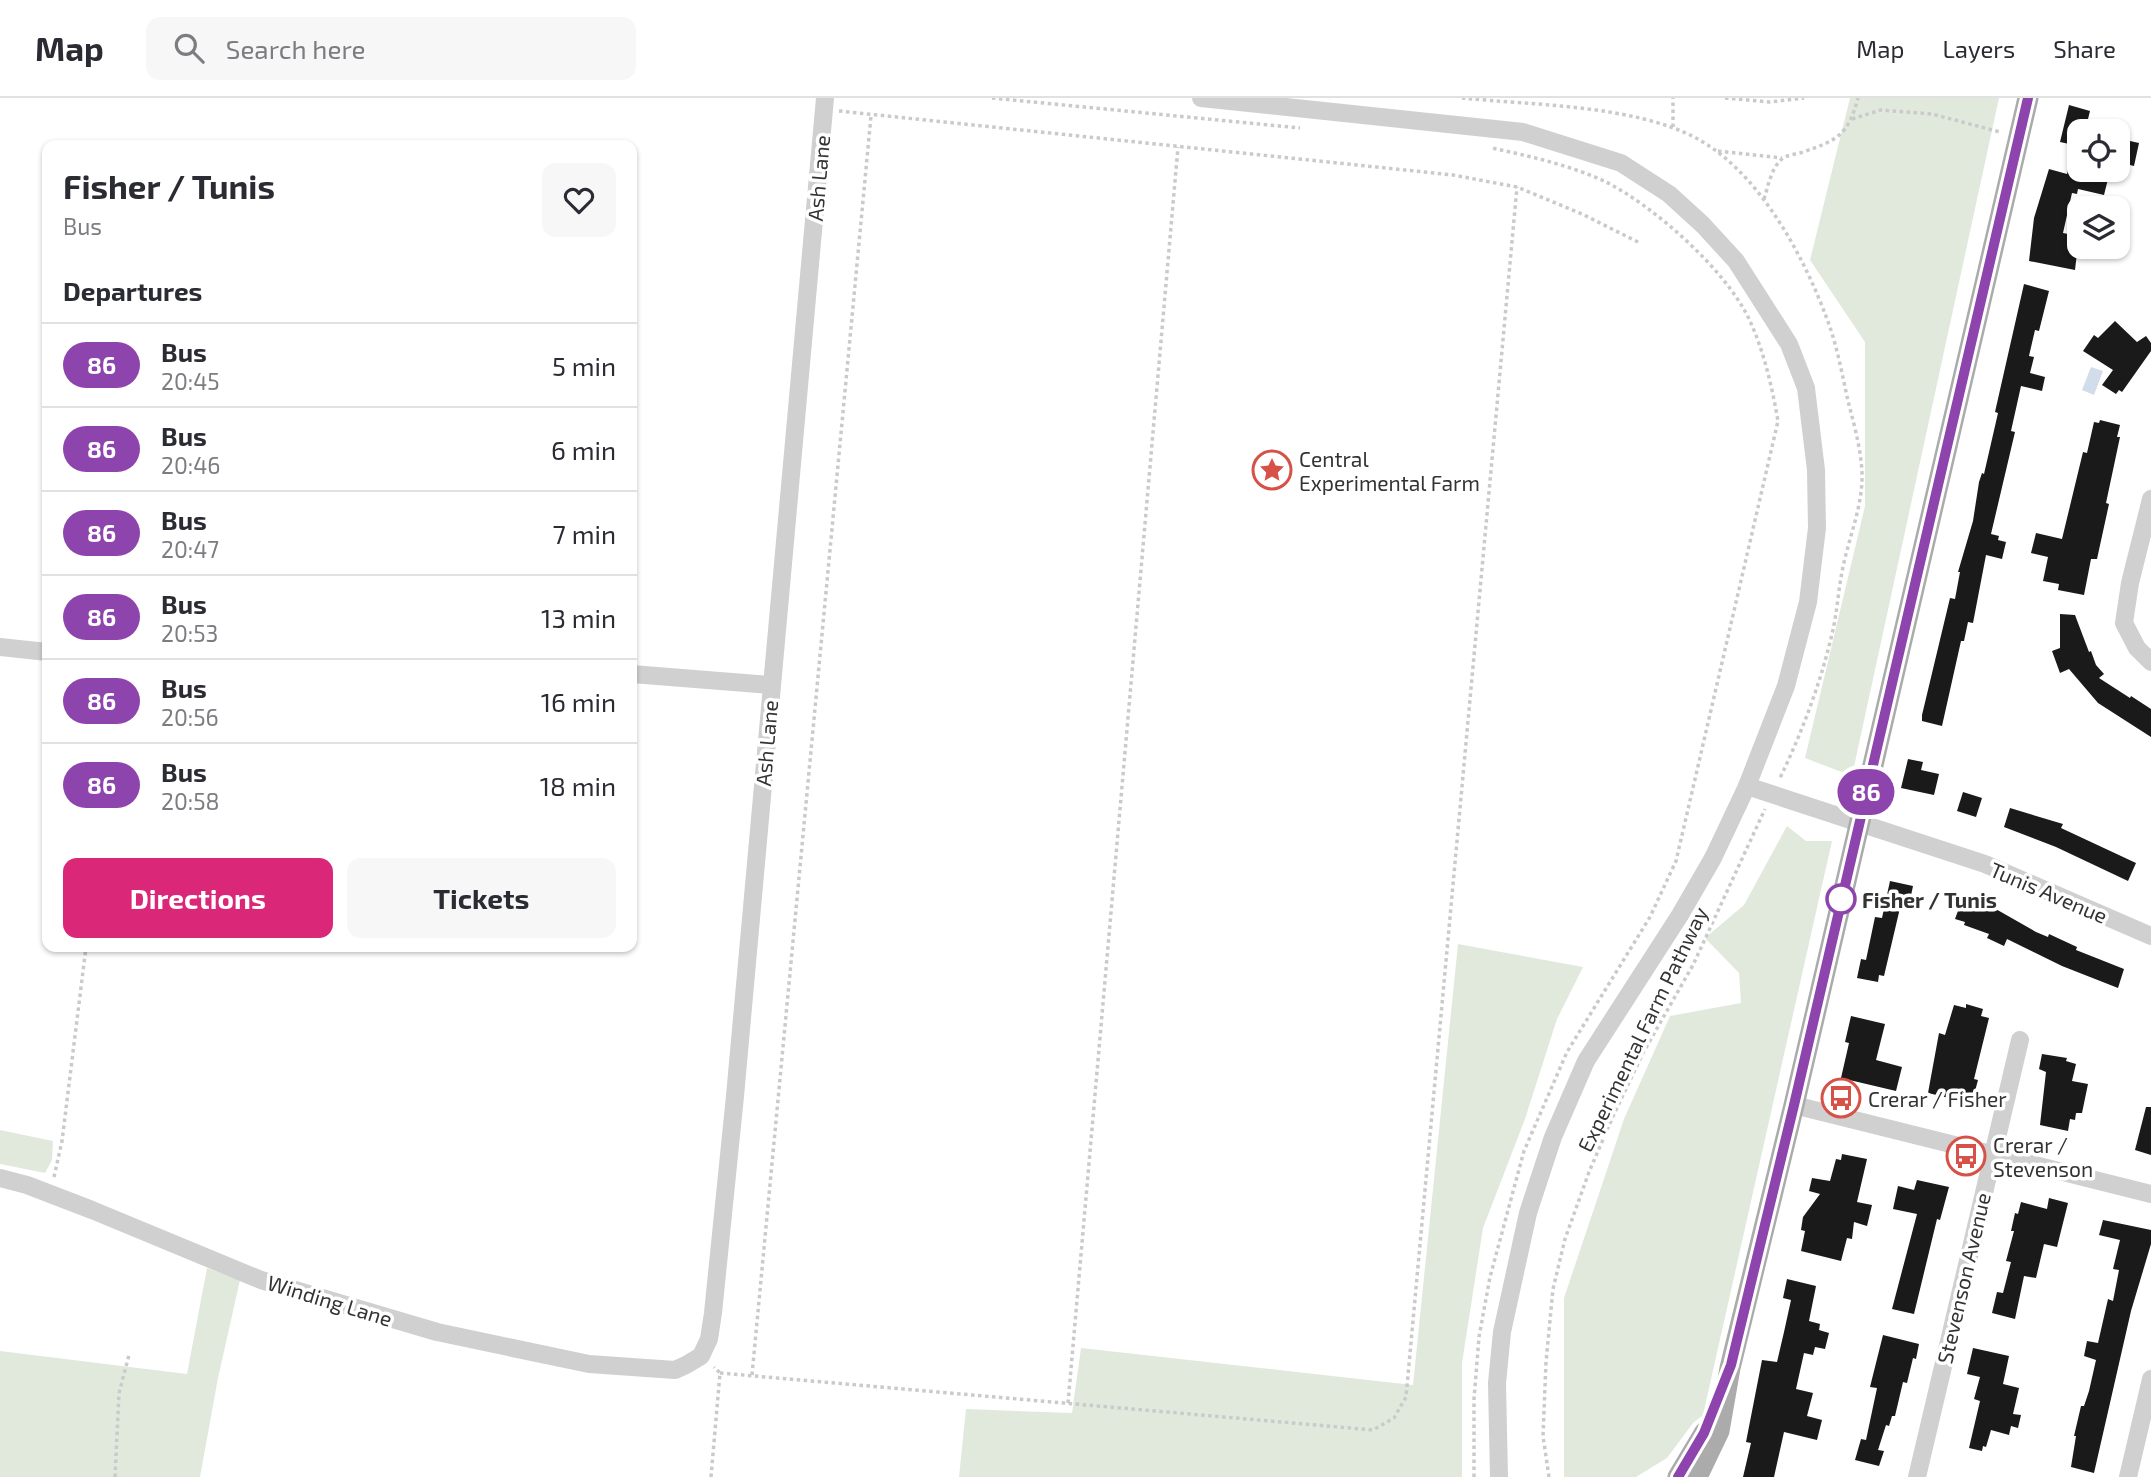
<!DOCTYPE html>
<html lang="en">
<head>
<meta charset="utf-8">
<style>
  :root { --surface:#fff; --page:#f7f7f7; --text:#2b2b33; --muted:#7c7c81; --line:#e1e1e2; --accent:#db2777 }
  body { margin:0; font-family:"Exo 2",sans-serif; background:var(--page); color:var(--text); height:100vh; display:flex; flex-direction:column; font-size:26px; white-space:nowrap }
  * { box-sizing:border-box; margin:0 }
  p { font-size:23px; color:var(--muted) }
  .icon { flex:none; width:38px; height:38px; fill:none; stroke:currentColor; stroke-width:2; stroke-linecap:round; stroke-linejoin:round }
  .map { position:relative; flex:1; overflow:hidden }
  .panel { position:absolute; left:42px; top:42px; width:595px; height:812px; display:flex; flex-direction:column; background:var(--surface); border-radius:14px; box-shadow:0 2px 5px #0004 }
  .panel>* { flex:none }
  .badge { padding:0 14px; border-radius:23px; font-size:24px; line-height:46px }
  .buttons { position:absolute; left:2067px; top:21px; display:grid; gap:14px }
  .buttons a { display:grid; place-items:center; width:63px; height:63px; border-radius:14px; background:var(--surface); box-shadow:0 2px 5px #0004; font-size:35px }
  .map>.badge { position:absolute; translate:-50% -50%; box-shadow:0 0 0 4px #fff }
  h2 { padding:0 21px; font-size:26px; line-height:63px }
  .round { display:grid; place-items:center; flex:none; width:74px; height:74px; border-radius:14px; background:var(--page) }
  .headline { display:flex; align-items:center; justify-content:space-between; height:119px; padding:0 21px }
  h1 { font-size:33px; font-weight:700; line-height:52px }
  .cta { display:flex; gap:14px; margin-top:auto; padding:14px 21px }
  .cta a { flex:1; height:80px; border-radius:14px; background:var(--accent); color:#fff; font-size:28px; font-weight:700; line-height:80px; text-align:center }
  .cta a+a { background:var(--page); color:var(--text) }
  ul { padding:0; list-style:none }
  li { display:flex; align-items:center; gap:21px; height:84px; padding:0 21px; border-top:2px solid var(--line) }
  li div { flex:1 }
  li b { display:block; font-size:26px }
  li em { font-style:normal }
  li .badge { min-width:77px; font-weight:700; text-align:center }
  header { display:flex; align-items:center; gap:42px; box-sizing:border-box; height:98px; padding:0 35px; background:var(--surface); border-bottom:2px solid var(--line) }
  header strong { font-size:33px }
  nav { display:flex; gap:38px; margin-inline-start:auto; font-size:24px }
  .search { width:490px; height:63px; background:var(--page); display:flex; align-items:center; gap:18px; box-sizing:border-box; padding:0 24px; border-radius:14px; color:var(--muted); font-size:26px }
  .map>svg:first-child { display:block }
  .green { fill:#e1e9dd }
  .water { fill:#d2ddeb }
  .building { fill:#1a1a1a }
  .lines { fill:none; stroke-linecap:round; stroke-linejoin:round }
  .path { stroke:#cacaca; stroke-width:3.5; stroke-dasharray:3.5 3.5; stroke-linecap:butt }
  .minor { stroke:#d0d0d0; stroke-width:18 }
  .major { stroke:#ababab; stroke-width:21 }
  .line-casing { stroke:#fff; stroke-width:16 }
  .line { stroke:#8e44ad; stroke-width:10 }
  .stop-dot { fill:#fff; stroke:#8e44ad; stroke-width:3.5 }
  .labels { text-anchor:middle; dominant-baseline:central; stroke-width:7; stroke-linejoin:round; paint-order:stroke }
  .street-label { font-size:21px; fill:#333; stroke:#fff }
  .poi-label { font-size:21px; fill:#333; stroke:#fff; text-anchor:start }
  .stop-label { font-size:21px; font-weight:bold; fill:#333; stroke:#fff; text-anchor:start }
</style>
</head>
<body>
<header>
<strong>Map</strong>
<div class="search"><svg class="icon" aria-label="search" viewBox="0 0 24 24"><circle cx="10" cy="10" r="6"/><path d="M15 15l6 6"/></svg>Search here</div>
<nav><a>Map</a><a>Layers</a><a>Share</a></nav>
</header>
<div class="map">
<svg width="2151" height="1379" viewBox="0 0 2151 1379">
  <rect width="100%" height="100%" fill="#fff"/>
  <g class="green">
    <path d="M1850 0H1999L1852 678 1805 660 1865 408V244L1810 162Z"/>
    <path d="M1787 728 1806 743H1832L1703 1317 1693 1325 1667 1360 1636 1379H1564V1200L1624 1021 1670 918 1741 905 1739 875 1705 840 1744 807Z"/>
    <path d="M1458 846 1583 869 1557 921 1525 1021 1483 1130 1462 1265V1379H959L966 1311 1072 1315 1081 1250 1413 1287Z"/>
    <path d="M0 1032 53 1043 52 1062 45 1075 0 1066Z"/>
    <path d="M207 1170 240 1182 218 1280 200 1379H0V1253L187 1276Z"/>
  </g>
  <path class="water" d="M2091 269 2103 273 2094 297 2082 292Z"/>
  <g class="building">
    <path d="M2069 7 2090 13 2085 33H2079V48L2060 44Z"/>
    <path d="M2121 41 2139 45 2134 68 2118 64Z"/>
    <path d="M2049 71 2067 76 2068 71 2108 81 2104 97 2078 91 2077 96 2072 95 2063 135 2079 138 2075 172 2029 163 2034 120Z"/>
    <path d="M2024 186 2049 193 2039 233 2035 232 2029 258 2034 259 2030 275 2045 279 2042 293 2021 288 2011 333 2015 334 1991 436 1999 438 1998 442 2006 444 2002 461 1986 457 1973 525 1968 524 1964 543H1961L1942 628 1922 623V617L1950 500 1955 501 1960 474H1958L1973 423 1979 384 1982 375 1984 376 1998 315 1995 314Z"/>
    <path d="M2115 223 2137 244 2146 238 2151 245V253L2122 294 2119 292 2116 296 2102 287 2113 272 2083 253 2094 237 2098 240Z"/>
    <path d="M2100 322 2120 327 2117 339H2120L2106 405 2109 406 2097 461H2091L2084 497 2058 492 2059 486 2043 483 2048 459 2031 455 2036 435 2062 441 2083 354 2087 355 2094 324 2099 325Z"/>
    <path d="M2060 516 2075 517 2089 554 2091 553 2096 567 2104 576 2099 580 2130 600 2131 598 2151 611V639L2098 605 2069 571 2060 575 2052 553 2060 550Z"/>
    <path d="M1908 661 1923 664 1921 672 1939 676 1934 697 1901 690Z"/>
    <path d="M1963 694 1982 700 1976 719 1957 713Z"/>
    <path d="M2010 710 2063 726 2061 730 2136 765 2128 783 2056 749 2004 729Z"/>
    <path d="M1890 783 1913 788 1908 812 1900 810 1884 878 1879 877 1878 884 1857 880 1861 861 1866 862 1875 819 1882 820Z"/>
    <path d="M1962 802 1994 810 2036 834 2048 839 2049 836 2077 849 2076 852 2124 871 2118 890 2062 868 2007 841 2004 848 1987 840 1989 836 1964 827 1965 824 1955 821Z"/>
    <path d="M1966 906 1983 911 1981 918 1989 920 1974 981 1978 982 1974 997 1954 993 1953 1001 1928 995 1939 935 1945 937 1954 907 1966 910Z"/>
    <path d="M1851 918 1885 926 1876 962 1902 969 1896 993 1841 980 1849 945 1845 944Z"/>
    <path d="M2042 956 2067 960 2066 963 2076 966 2072 983 2088 986 2082 1015H2076L2075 1022 2070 1021 2068 1033 2040 1027 2046 974 2039 971Z"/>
    <path d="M2146 1009H2151V1057L2135 1052Z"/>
    <path d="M1842 1056 1867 1061 1857 1104 1872 1107 1867 1128 1854 1124 1852 1141 1847 1140 1841 1163 1801 1153 1805 1133 1801 1132 1803 1119 1820 1096 1809 1093 1812 1080 1830 1083 1836 1061 1841 1062Z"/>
    <path d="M1917 1082 1949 1089 1940 1122 1937 1121 1914 1216 1892 1211 1917 1116 1893 1111 1898 1088 1914 1092Z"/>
    <path d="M2049 1100 2068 1105 2057 1149 2044 1146 2036 1180 2024 1178 2015 1221 1992 1215 1997 1194 2003 1195 2011 1164 2006 1163 2014 1133H2011L2015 1115 2018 1116 2021 1104 2047 1111Z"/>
    <path d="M2103 1122 2151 1132V1146L2131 1213 2094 1375 2071 1369 2076 1338H2074L2081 1308H2084L2089 1293 2096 1262 2084 1258 2087 1243 2098 1245 2108 1201 2113 1203 2119 1172 2113 1171 2120 1142 2099 1137Z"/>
    <path d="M1787 1181 1816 1188 1809 1223 1820 1226 1819 1232 1829 1235 1825 1251 1815 1249 1813 1257 1804 1255 1796 1291 1813 1295 1807 1318 1822 1322 1817 1342 1784 1334 1774 1379H1743L1751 1345 1746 1344 1762 1262 1777 1264 1784 1234 1791 1202 1783 1200Z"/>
    <path d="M1883 1237 1919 1246 1916 1261 1913 1260 1907 1285 1903 1284 1895 1318H1892L1889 1328 1886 1327 1878 1352 1884 1353 1879 1368 1855 1362 1861 1341 1866 1342 1877 1290 1870 1289Z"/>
    <path d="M1973 1250 2009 1258 2003 1286 2019 1290 2013 1316 2021 1317 2018 1330 2011 1328 2009 1337 1991 1332 1986 1349 1983 1348 1982 1353 1969 1350 1980 1303 1974 1301 1980 1279 1967 1276Z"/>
  </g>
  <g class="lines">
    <g class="path">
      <path d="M992 0 1300 30"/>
      <path d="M1462 0C1532 7 1634 7 1696 40 1758 73 1803 156 1827 221 1837 247 1842 276 1848 303 1854 326 1861 351 1862 375 1863 409 1848 441 1842 474 1838 494 1837 516 1832 536 1820 587 1802 634 1780 680"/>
      <path d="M1725 0 1770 4 1804 0"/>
      <path d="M839 13 1453 77 1517 89 1582 116 1640 145"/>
      <path d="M1852 21 1881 12 1932 16 2000 34"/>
      <path d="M1673 29V0"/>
      <path d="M1718 53 1782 60"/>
      <path d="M1764 101C1768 89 1771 70 1782 61 1786 57 1797 56 1803 54 1838 42 1848 37 1858 0"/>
      <path d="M54 1079 62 1043 86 849"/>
      <path d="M720 1275 1373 1332 1394 1320 1406 1299 1517 89"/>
      <path d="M752 1277 871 18"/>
      <path d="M1068 1305 1178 49"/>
      <path d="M115 1379 119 1295 129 1257"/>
      <path d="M711 1379 720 1275 714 1269"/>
      <path d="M1474 1379V1301L1479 1239 1490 1179 1524 1053 1567 954 1650 819 1676 763 1778 323C1772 289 1764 253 1749 221 1726 172 1653 107 1604 83 1569 67 1529 58 1492 50"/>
      <path d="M1549 1379 1543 1338 1546 1264 1553 1191 1565 1141 1589 1074 1614 1016 1643 955 1693 867 1765 711"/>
    </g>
    <g class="minor">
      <path d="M1201 0 1523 34 1621 65 1669 96 1703 127 1736 163 1789 246 1806 290 1816 372 1817 430 1808 504 1786 588 1747 688 1713 760 1680 817 1586 963 1553 1039 1528 1115 1502 1234 1497 1285 1499 1379"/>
      <path d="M2151 401 2130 485 2124 525 2137 550 2151 564"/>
      <path d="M0 549 47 554"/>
      <path d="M632 576 771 587"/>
      <path d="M1747 688 1985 766 2151 838"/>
      <path d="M1794 1007 2151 1096"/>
      <path d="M0 1080 27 1087 92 1112 261 1182 437 1234 589 1266 675 1272 686 1267 701 1258 709 1241 713 1215 735 998 825 0"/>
      <path d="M1917 1379 2020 942"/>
      <path d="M2128 1379 2151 1281"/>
    </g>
    <g class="major">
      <path d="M1678 1379 1705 1334"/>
      <path d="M1697 1379 1719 1333 1730 1270 1794 1007 2028 0"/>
    </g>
  </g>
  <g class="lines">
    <defs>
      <path id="line" d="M1678 1379 1704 1335 1731 1267 1794 1007 2028 0"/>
    </defs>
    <use href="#line" class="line-casing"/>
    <use href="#line" class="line"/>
  </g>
  <defs>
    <symbol id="sight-ring" viewBox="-11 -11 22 22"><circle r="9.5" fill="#fff" stroke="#d65248" stroke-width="1.5"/><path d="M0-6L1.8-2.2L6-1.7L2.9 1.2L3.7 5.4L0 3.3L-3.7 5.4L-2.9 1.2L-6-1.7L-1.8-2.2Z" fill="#d65248"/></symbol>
    <symbol id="bus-ring" viewBox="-11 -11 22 22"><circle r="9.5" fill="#fff" stroke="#d65248" stroke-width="1.5"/><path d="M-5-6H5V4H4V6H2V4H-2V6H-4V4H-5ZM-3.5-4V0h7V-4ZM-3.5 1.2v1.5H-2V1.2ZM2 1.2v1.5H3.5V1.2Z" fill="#d65248"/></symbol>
  </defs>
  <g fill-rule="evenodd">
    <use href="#sight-ring" x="1250" y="350" width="44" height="44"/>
    <use href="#bus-ring" x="1819" y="978" width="44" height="44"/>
    <use href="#bus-ring" x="1944" y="1036" width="44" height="44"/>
  </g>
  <circle class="stop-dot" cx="1841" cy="801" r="14"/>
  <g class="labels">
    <g class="street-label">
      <text transform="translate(818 80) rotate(-85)">Ash Lane</text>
      <text transform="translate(766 645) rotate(-85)">Ash Lane</text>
      <text transform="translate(2049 794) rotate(23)">Tunis Avenue</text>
      <text transform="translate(1642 931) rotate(-64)">Experimental Farm Pathway</text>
      <text transform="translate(1963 1180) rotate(-77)">Stevenson Avenue</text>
      <text transform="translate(330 1202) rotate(17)">Winding Lane</text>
    </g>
    <g class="poi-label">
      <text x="1299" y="360">Central<tspan x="1299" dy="24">Experimental Farm</tspan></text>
      <text x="1868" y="1000">Crerar / Fisher</text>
      <text x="1993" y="1046">Crerar /<tspan x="1993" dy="24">Stevenson</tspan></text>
    </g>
    <g class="stop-label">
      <text x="1862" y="801">Fisher / Tunis</text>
    </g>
  </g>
</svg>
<div class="buttons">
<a><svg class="icon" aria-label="locate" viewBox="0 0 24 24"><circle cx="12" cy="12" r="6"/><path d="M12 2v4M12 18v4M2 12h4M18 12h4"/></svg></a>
<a><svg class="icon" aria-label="layers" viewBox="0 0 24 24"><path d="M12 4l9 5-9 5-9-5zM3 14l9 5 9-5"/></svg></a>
</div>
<b class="badge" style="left:1866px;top:694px;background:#8e44ad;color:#fff">86</b>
<section class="panel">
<div class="headline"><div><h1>Fisher / Tunis</h1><p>Bus</p></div><a class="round"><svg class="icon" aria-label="heart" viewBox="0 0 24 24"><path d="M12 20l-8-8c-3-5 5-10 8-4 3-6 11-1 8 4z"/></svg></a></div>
<h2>Departures</h2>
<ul>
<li><span class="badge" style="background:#8e44ad;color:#fff">86</span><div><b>Bus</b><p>20:45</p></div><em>5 min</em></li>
<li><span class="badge" style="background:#8e44ad;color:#fff">86</span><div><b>Bus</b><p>20:46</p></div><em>6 min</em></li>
<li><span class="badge" style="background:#8e44ad;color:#fff">86</span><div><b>Bus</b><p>20:47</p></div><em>7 min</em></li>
<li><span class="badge" style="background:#8e44ad;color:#fff">86</span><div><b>Bus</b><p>20:53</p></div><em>13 min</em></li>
<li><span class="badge" style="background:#8e44ad;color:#fff">86</span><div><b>Bus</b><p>20:56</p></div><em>16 min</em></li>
<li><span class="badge" style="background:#8e44ad;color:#fff">86</span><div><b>Bus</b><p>20:58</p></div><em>18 min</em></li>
</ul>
<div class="cta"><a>Directions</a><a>Tickets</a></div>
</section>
</div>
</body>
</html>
